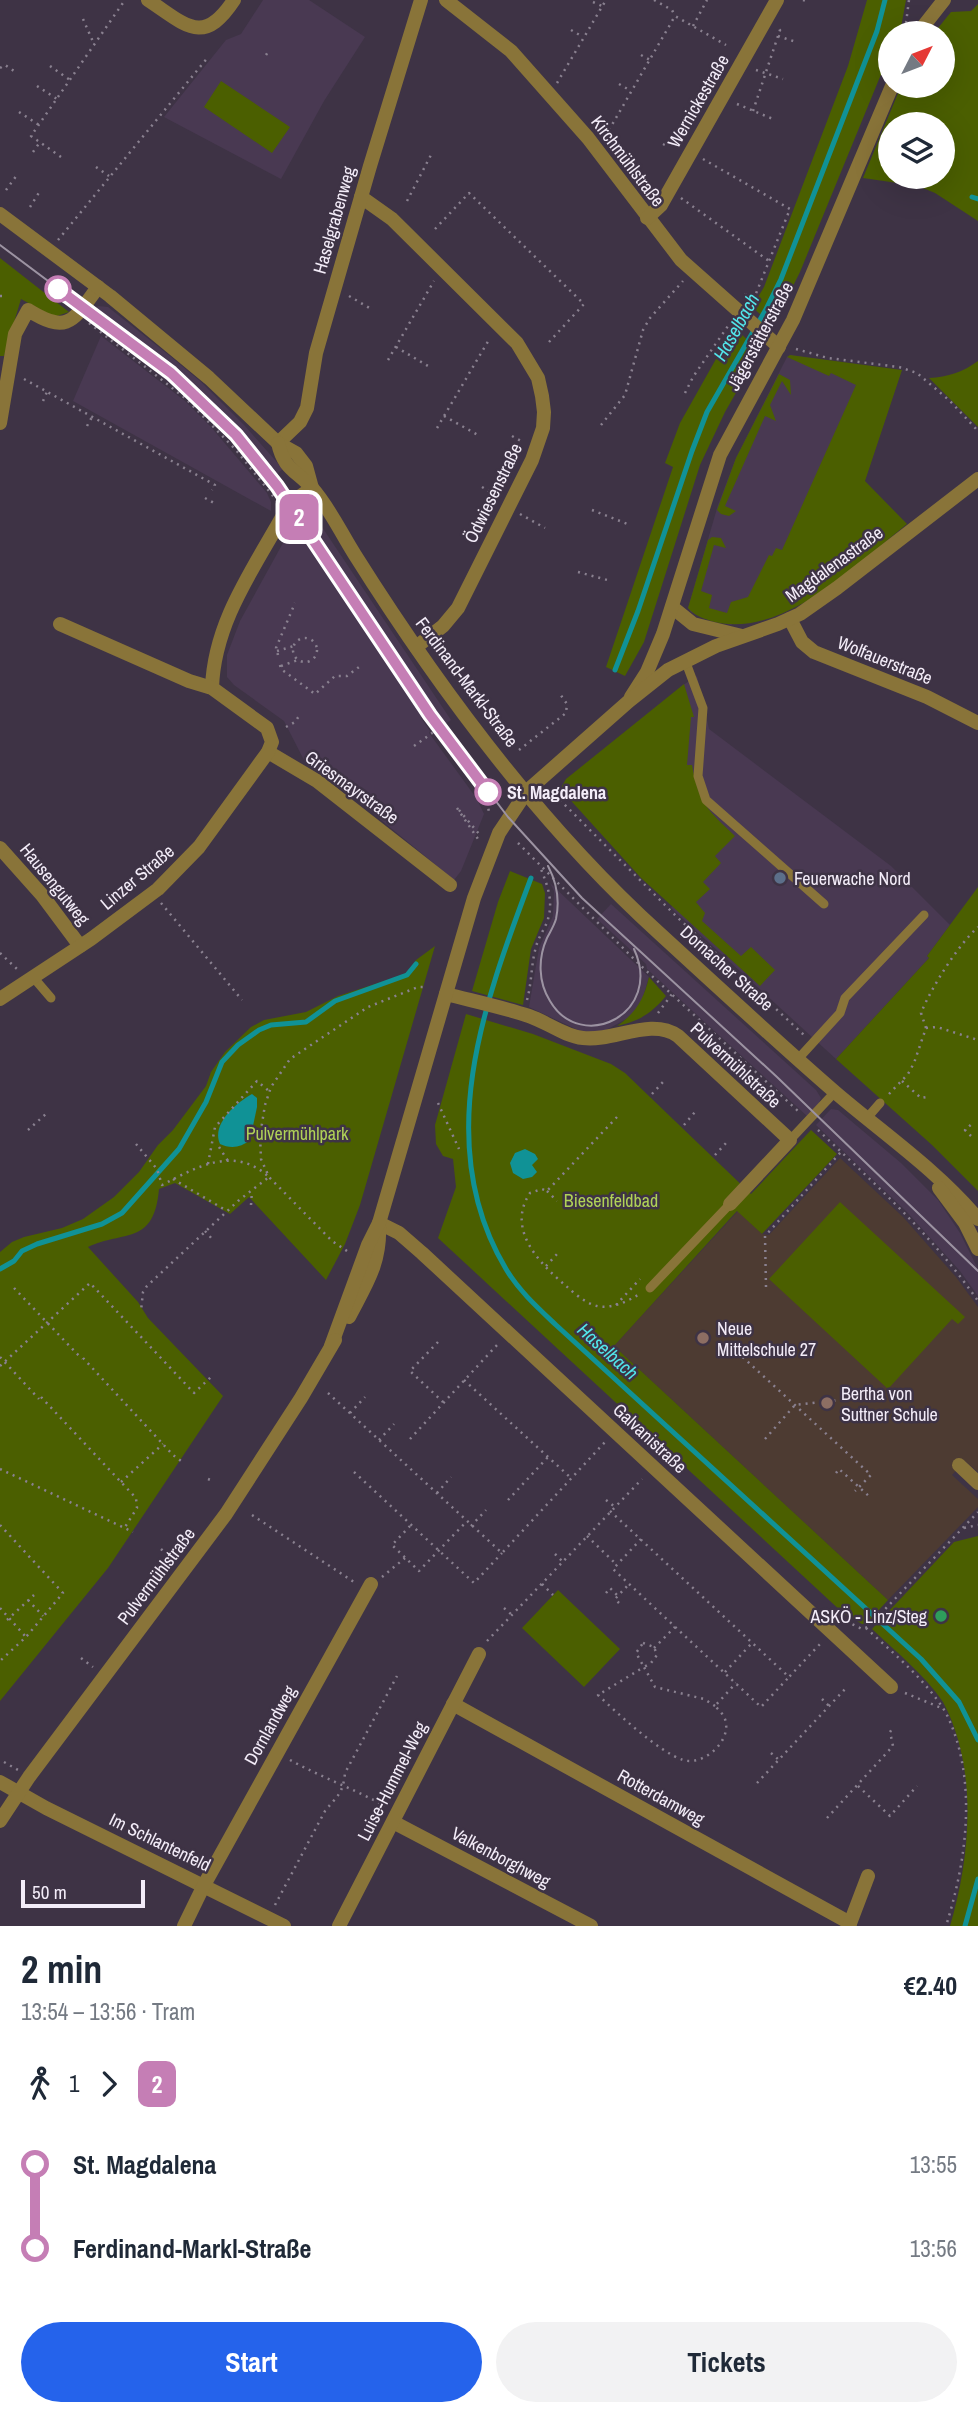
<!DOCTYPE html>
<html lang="en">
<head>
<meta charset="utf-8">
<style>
  :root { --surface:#fff; --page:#f2f2f3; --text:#1f2937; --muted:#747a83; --accent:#2563eb }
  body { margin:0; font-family:"Archivo Narrow",sans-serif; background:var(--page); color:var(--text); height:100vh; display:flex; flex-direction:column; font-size:26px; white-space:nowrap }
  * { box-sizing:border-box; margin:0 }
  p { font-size:23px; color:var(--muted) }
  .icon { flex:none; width:38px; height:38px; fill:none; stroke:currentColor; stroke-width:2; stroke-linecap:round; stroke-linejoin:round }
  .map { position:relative; height:1926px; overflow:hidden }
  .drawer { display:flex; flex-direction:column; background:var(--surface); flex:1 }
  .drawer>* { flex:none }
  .badge { padding:0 14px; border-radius:10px; font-size:24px; line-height:46px }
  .needle { width:46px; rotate:48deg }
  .fabs { position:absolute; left:878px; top:21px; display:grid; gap:14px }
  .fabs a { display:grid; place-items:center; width:77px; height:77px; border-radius:50%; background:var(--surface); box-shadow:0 7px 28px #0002; font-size:35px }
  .scale { position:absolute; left:21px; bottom:18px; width:124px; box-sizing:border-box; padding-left:7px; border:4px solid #f3ecf8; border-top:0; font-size:19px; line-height:24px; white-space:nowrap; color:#f3ecf8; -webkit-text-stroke:5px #3e3345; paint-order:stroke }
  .map>.badge { position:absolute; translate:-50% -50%; box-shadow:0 0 0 4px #fff }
  .legs { display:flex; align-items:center; gap:10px; height:77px; padding:0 21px; font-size:23px }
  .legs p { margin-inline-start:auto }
  .headline { display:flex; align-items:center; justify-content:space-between; height:119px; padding:0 21px }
  h1 { font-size:38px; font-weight:800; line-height:52px }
  .button { display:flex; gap:14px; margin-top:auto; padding:14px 21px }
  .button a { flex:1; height:80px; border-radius:42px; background:var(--accent); color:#fff; font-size:28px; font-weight:800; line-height:80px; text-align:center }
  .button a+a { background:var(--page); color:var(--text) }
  ul { padding:0 21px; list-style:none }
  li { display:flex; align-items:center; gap:24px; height:84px; font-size:26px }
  li i { display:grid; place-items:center; width:10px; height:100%; margin:0 9px; background:currentColor }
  li i::after { content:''; width:18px; height:18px; margin:-9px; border:5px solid; border-radius:50%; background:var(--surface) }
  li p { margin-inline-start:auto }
  li:first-child i { background:linear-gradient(#0000 50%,currentColor 0) }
  li:last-child i { background:linear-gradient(currentColor 50%,#0000 0) }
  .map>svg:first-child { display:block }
  .built { fill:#493952 }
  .education { fill:#4d3b32 }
  .green { fill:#4b5f00; fill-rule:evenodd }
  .water { fill:#109296 }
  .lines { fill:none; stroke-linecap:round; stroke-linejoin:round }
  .stream { stroke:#109296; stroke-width:5 }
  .path { stroke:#8a8190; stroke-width:2.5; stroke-dasharray:2 5; stroke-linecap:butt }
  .service { stroke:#897439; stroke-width:9 }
  .minor { stroke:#897439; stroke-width:14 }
  .tertiary { stroke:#897439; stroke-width:14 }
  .tram { stroke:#9c93a2; stroke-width:2 }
  .line-1-casing { stroke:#fff; stroke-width:16 }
  .line-1 { stroke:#c57eb5; stroke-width:10 }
  .stop-1-dot { fill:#fff; stroke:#c57eb5; stroke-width:3.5 }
  .service-dot { fill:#5c6f8a; stroke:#3e3345; stroke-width:2.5 }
  .education-dot { fill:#8d6e63; stroke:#3e3345; stroke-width:2.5 }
  .leisure-dot { fill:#2e9e5b; stroke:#3e3345; stroke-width:2.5 }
  .labels { text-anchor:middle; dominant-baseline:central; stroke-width:5; stroke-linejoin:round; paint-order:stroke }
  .street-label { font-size:18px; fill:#f3ecf8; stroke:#3e3345 }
  .stop-label { font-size:18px; font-weight:bold; fill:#f3ecf8; stroke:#3e3345; text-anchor:start }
  .poi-label { font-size:18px; fill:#f3ecf8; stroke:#3e3345; text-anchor:start }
  .park-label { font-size:18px; fill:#b0d257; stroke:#3e3345 }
  .water-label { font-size:19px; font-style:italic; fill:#52e6eb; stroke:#3e3345 }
</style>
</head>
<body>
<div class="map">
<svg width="978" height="1926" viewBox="0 0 978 1926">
  <rect width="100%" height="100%" fill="#3e3345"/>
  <g class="built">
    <path d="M263 0H309L365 37 324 101 281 179 164 117 226 40 241 34Z"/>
    <path d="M98 306 108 307 170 356 200 381 245 426 283 469 279 472 270 489 229 439 204 413 180 391 85 318Z"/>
    <path d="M101 336 185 401 211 427 267 493 271 502V511L73 401Z"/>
    <path d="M790 355 872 367 774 594 731 625 704 618 691 612 688 608 718 505 736 458 787 357Z"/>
    <path d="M308 514 313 516 322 527 451 720 435 731 424 716 421 718 430 731 429 733 477 799 484 814 461 871 454 880 330 778 305 762 284 721 234 685 227 677V655L240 621 294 523Z"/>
    <path d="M697 676 709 729 891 866 950 925 927 956 929 958 836 1059 671 908 675 898 680 687Z"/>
    <path d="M550 883 649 977 642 1000 637 1009 628 1018 606 1030 593 1033 578 1030 529 1007 539 948 553 916 554 891Z"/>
    <path d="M611 904 816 1090 821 1098 819 1103 807 1116 647 969 646 964 597 919Z"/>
    <path d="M831 1109 838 1110 901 1163 938 1200 960 1233 978 1269V1296L960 1271 907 1212 816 1125Z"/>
  </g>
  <path class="education" d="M840 1158 903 1217 956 1277 978 1307V1472L965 1461 952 1475 978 1499V1507L888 1600 614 1346 738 1211 762 1234 769 1235Z"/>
  <g class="green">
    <path d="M867 0H906L900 33H891V50L800 272 775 322H769L752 307 764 287 848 66Z"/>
    <path d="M978 4V221L935 193 918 186 863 178 901 86H943V33H934L951 12 971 11ZM891 124H943V177H891Z"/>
    <path d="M221 81 290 127 272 153 204 107Z"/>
    <path d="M0 258 69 312 54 317 21 299 4 356H0Z"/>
    <path d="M734 327 755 347 753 363 725 412 700 465 644 642 625 676 606 667 673 467 665 463 680 423Z"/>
    <path d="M790 355 902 370 865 481 907 524C857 564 781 641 711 621 702 618 694 615 688 608L708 540 712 537 721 538 726 548 714 545 701 591 712 595 709 608 727 613 731 602 748 597 769 555 772 556 776 548 782 550 856 385 831 373 829 376 787 357Z"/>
    <path d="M978 361V427L929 378C948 377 963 372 978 361Z"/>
    <path d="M779 374 790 380 791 395 782 381 770 405 776 421 765 416 725 506 736 511 729 516 721 514 717 510 736 458Z"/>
    <path d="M684 684 694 717H691L687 765H692C699 804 708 810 735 836L715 856 721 863 703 882 710 889 696 902 705 913 702 921 741 956 751 947 775 970 760 986 641 878 564 793 562 786 566 779Z"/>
    <path d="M510 871 542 884 545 893 544 918 531 949 523 1005 472 991 498 902Z"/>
    <path d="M978 887V1191L932 1145 836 1059 929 958 927 956Z"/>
    <path d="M435 946 360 1205 345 1244 326 1280 249 1197 230 1214 175 1183 159 1189C154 1246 124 1230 88 1247L138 1302 148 1318 223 1396 108 1568 0 1701V1252L12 1242 24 1237 62 1228 83 1219 114 1197 139 1172 158 1145 173 1130 206 1086 211 1072 225 1052 251 1027 264 1020 306 1012 338 996 406 974 416 960Z"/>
    <path d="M649 977 666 996C651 1014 639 1021 617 1026 636 1013 644 999 649 977Z"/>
    <path d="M466 1014 533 1034 611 1064 625 1073 751 1194 811 1130 837 1154 762 1234 737 1211 614 1346 888 1600 866 1624H862L843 1613 438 1238 456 1187 453 1159 443 1156 436 1144 435 1125Z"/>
    <path d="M840 1202 965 1317 958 1324 952 1319 888 1389 769 1279Z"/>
    <path d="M978 1536V1926H950C971 1855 978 1768 943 1702 924 1674 896 1652 872 1629L954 1542Z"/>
    <path d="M558 1590 620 1649 584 1687 522 1628Z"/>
  </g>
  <g class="water">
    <path d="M252 1094 257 1098V1107L250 1140C241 1148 230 1149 220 1144 211 1124 236 1103 252 1094Z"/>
    <path d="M525 1149 535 1154 538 1159 532 1165 537 1172 532 1177 523 1179 513 1173 510 1163 515 1153Z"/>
  </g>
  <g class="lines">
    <g class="stream">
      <path d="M972 197 978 199"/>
      <path d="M615 670 638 611 692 451 707 412 765 311 781 279 877 31 885 0"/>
      <path d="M531 878C484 1003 431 1144 506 1269 519 1291 538 1308 556 1325L921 1659 959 1702 978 1740"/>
      <path d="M0 1269 14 1261 22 1251 37 1244 102 1224 122 1213 179 1149 206 1102 222 1062 238 1045 259 1030 271 1025 306 1022 335 1001 407 975 416 964"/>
      <path d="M965 1926 978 1879"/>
    </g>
    <g class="path">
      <path d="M654 0 672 10 675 16"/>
      <path d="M803 0 809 2"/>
      <path d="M593 2 602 6"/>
      <path d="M83 19 94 44"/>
      <path d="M906 23 909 0"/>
      <path d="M693 26 707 0"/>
      <path d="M571 30 583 37"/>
      <path d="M778 36 796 42"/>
      <path d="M266 55 268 52"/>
      <path d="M641 55 650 60"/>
      <path d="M50 66 70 80"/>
      <path d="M0 68 5 65 14 71"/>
      <path d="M756 70 783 79"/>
      <path d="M557 83 606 0"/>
      <path d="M619 84 631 91"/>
      <path d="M37 86 57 99"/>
      <path d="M692 102H694"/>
      <path d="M737 104 773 119"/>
      <path d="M753 111 780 30 778 29"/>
      <path d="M19 112 39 125"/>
      <path d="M609 130 675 16 726 45"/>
      <path d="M663 144 669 147"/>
      <path d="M33 152 40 142"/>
      <path d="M61 157 31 136 125 0"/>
      <path d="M703 159 790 209 755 296 743 294"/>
      <path d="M96 167 109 176"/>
      <path d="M6 190 17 175"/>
      <path d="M681 198 769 261"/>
      <path d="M407 201 432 153"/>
      <path d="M30 207 40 191"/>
      <path d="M435 229 469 193 584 304 549 342"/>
      <path d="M58 240 209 56"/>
      <path d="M0 296H7"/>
      <path d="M349 296 373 310"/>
      <path d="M57 297 65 303"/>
      <path d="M89 323 185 398 236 450 277 501"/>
      <path d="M396 347 428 366"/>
      <path d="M796 349 828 358 899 367 917 373 950 401 978 431"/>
      <path d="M388 360 434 281"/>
      <path d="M24 379 215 485 212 490"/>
      <path d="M685 393 693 377 730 323"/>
      <path d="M43 401 47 392"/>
      <path d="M444 416 478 435"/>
      <path d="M601 425 625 395 643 330 650 318 683 281"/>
      <path d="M87 426 92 417"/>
      <path d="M437 428 490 338"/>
      <path d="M512 436 521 441"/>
      <path d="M482 487 497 496"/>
      <path d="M205 498 214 503"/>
      <path d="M592 510 630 525"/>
      <path d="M520 514 545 528"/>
      <path d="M578 572 611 581"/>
      <circle cx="305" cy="650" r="12"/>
      <path d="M277 651 294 646"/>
      <path d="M278 655 276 648 295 603"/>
      <path d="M280 665 281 669 315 694 335 676H347L359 667"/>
      <path d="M281 666 298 660"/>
      <path d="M286 727 295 722 299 716"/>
      <path d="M414 746 435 731"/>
      <path d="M519 750 566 713 567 704 560 694"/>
      <path d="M550 790 677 917 804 1035"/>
      <path d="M487 802 489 812"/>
      <path d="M457 808 478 839"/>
      <path d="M459 810 480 835"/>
      <path d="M518 843 640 965 798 1111"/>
      <path d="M161 903 242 1000"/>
      <path d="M0 953 17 969"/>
      <path d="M527 1000C532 982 531 964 536 947 538 938 544 930 547 922 554 903 548 887 541 869"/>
      <path d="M658 1013 672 994"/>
      <path d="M926 1028 937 1027 978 1040"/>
      <path d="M902 1081 921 1098 927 1097"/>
      <path d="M652 1094 663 1082"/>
      <path d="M889 1094 908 1074 914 1063 926 1028 921 1013C931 988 958 945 978 927"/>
      <path d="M438 1103 459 1149"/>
      <path d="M617 1117 547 1191 542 1189 530 1193C506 1229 539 1263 565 1285 574 1293 585 1303 597 1306 611 1309 626 1302 638 1295"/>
      <path d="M684 1125 695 1112"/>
      <path d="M28 1130 47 1113"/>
      <path d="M818 1130C875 1184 933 1236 978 1301"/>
      <path d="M971 1136 965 1130 974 1122"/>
      <path d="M136 1144 157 1169 162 1185C197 1167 234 1145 269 1177L238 1201 147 1286 143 1292 141 1311"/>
      <path d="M219 1147 228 1161"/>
      <path d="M715 1155 727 1142"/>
      <path d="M208 1164 215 1127 257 1081 269 1091"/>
      <path d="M173 1179 227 1211"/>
      <path d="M547 1191 557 1201"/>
      <path d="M251 1205 252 1191"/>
      <path d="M205 1231 213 1240"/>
      <path d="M347 1251 332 1241 269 1177 261 1159 260 1136 265 1105 271 1087 290 1059 368 1007 418 987H427"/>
      <path d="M546 1266 558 1253"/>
      <path d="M766 1287 765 1236 841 1152"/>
      <path d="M14 1288 82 1359"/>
      <path d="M616 1305 640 1279"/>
      <path d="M438 1342 410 1371 443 1402"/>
      <path d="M727 1347 729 1345 735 1350 871 1475 855 1491"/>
      <path d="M0 1357 39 1399"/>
      <path d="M83 1358 173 1455 181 1461"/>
      <path d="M0 1366 90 1283 194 1393 211 1377"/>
      <path d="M464 1380 571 1478"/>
      <path d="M328 1393 502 1553 605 1442"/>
      <path d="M41 1397 136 1498 137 1508 125 1527"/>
      <path d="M350 1413 365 1397"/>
      <path d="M410 1439 497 1345"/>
      <path d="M765 1439 795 1405 883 1395"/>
      <path d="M379 1440 394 1424"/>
      <path d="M0 1469 133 1532"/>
      <path d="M354 1472 474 1583 502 1553"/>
      <path d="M836 1473 839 1469 871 1498"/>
      <path d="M208 1479 213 1481"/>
      <path d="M121 1482 163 1444"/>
      <path d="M437 1493 451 1477"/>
      <path d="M508 1500 548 1457"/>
      <path d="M606 1500 615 1507"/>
      <path d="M610 1511 789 1677 820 1644"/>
      <path d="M252 1515 354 1582"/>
      <path d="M0 1525 63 1593 26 1637 0 1661"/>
      <path d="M410 1526 392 1545 419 1571 467 1521"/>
      <path d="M471 1526 486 1510"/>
      <path d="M964 1528 978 1525"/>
      <path d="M587 1536 617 1565"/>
      <path d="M641 1539 613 1569 761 1707 789 1677"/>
      <path d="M161 1549 163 1551"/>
      <path d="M555 1554 563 1562"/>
      <path d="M382 1577 405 1558"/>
      <path d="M542 1584 553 1595"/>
      <path d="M606 1593 610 1588 618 1596"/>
      <path d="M28 1600 43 1616"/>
      <path d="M619 1603 615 1599 629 1584"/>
      <path d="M0 1608 26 1637"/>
      <path d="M504 1608 512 1615"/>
      <path d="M840 1618 862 1629 868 1627 978 1512"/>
      <path d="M7 1620 34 1595"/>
      <path d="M866 1628C894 1654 926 1680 946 1713 978 1778 967 1859 946 1926"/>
      <path d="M487 1641 642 1479"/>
      <path d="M643 1643 654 1647 657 1655 651 1663 644 1667 636 1653Z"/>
      <path d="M654 1648 675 1627"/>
      <path d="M81 1658 93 1667"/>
      <path d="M725 1672 752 1643"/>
      <path d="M905 1693 944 1709"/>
      <path d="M822 1699 829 1706"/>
      <path d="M715 1706 704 1699 655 1687 644 1667 598 1695C617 1713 659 1752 683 1760 702 1766 729 1744 726 1723 725 1716 720 1711 715 1706L736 1683"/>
      <path d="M771 1753 779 1760"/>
      <path d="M290 1760C321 1777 354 1789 385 1806"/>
      <path d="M4 1762 18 1770"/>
      <path d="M757 1783 846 1688"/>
      <path d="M858 1786 890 1816 917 1786"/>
      <path d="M827 1818 893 1746 890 1732 892 1729"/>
      <path d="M275 1905 325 1811C337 1796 343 1794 345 1773L397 1676"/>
    </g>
    <g class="service">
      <path d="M685 660 703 708 698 776 706 800 824 904"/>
      <path d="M33 977 51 998"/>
      <path d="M798 1059 840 1013 845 998 924 915"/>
      <path d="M867 1118 880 1103"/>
      <path d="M790 1140 835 1092"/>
      <path d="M650 1288 730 1204"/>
    </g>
    <g class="minor">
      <path d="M148 0C186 25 203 47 234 0"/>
      <path d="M446 0 511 51 588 138 681 260 779 347"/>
      <path d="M918 33 944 0"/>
      <path d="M361 197 392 219 517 343 538 378 542 396 544 412 543 428 532 460 458 608 443 626 416 647"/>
      <path d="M647 218 661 205 777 0"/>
      <path d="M0 423 15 334 28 310C68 335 73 321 98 287"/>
      <path d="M278 443 300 422 307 408 316 353 370 166 421 0"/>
      <path d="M672 607 693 624 742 636"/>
      <path d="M790 619 802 642 814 652 927 697 978 723"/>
      <path d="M212 688C214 622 254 568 285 512L295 500 312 488"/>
      <path d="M631 697 647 672 663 634 720 455 793 320 892 86"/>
      <path d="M268 752 317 781 450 885"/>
      <path d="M0 848 42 895 80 946"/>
      <path d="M446 994C473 1001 502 1007 529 1016 547 1022 564 1036 583 1038 613 1042 651 1017 678 1036L790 1140 730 1204"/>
      <path d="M0 999 91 939 158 889 199 847 268 752 272 742 267 728 212 688 189 681 60 624"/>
      <path d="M379 1223 399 1233 422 1253 891 1687"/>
      <path d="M959 1465 978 1483"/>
      <path d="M453 1704 850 1923"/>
      <path d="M0 1782 46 1808 284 1926"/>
      <path d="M393 1822 591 1926"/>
      <path d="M184 1926 204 1885 371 1584"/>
      <path d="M339 1926 479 1654"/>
      <path d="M849 1926 868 1876"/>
    </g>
    <g class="tertiary">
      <path d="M0 214 110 296 209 378 278 443 296 453 306 466 312 488"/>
      <path d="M278 443C284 470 296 470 312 488 329 507 341 533 355 555 440 690 541 826 659 933 718 987 776 1041 836 1093 884 1134 938 1171 978 1219"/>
      <path d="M939 1188 965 1223 978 1249"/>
      <path d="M349 1317C366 1284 381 1263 379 1225"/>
      <path d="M331 1346 368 1245 379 1223 474 898 499 833 527 791 629 701 668 670 716 646 778 624 800 614 837 588 978 479"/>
      <path d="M0 1821 29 1777 226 1514 301 1398 335 1340"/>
    </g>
    <g class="tram">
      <path d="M0 245 171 373 220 418 277 486 430 715 508 817 582 898 777 1077 978 1271"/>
      <path d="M548 866C557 883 560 900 556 919 554 926 550 932 547 938 538 958 538 982 550 1001 581 1054 664 1014 634 949"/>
    </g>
  </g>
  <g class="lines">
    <defs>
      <path id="line-1" d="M58 289 171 373 236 435 277 486 430 715 488 792"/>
    </defs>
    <use href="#line-1" class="line-1-casing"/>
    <use href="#line-1" class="line-1"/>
  </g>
  <g class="stop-1-dot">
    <circle cx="58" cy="289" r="12"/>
    <circle cx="488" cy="792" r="12"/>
  </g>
  <circle class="service-dot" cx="780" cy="878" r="7"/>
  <g class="education-dot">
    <circle cx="703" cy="1338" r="7"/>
    <circle cx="827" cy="1403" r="7"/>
  </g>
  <circle class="leisure-dot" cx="941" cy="1616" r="7"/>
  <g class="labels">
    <g class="street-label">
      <text transform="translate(698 101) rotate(-60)">Wernickestraße</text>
      <text transform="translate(628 161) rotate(53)">Kirchmühlstraße</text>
      <text transform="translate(334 220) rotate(-74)">Haselgrabenweg</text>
      <text transform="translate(760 336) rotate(-62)">Jägerstätterstraße</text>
      <text transform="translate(493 493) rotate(-64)">Ödwiesenstraße</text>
      <text transform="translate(834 564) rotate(-36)">Magdalenastraße</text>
      <text transform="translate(885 660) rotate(22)">Wolfauerstraße</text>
      <text transform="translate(467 682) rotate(53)">Ferdinand-Markl-Straße</text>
      <text transform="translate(352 787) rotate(36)">Griesmayrstraße</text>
      <text transform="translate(137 877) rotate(-40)">Linzer Straße</text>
      <text transform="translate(55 884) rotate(51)">Hausengutweg</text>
      <text transform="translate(727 968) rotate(42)">Dornacher Straße</text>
      <text transform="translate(736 1065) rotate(43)">Pulvermühlstraße</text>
      <text transform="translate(650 1438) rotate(43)">Galvanistraße</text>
      <text transform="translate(156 1576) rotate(-53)">Pulvermühlstraße</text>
      <text transform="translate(270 1725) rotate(-61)">Dornlandweg</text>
      <text transform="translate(392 1781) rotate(-63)">Luise-Hummel-Weg</text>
      <text transform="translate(661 1797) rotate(29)">Rotterdamweg</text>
      <text transform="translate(160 1842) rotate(26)">Im Schlantenfeld</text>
      <text transform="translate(501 1857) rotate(28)">Valkenborghweg</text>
    </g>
    <g class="stop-label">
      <text x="507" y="792">St. Magdalena</text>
    </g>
    <g class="poi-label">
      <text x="794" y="878">Feuerwache Nord</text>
      <text x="717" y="1328">Neue<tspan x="717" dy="21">Mittelschule 27</tspan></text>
      <text x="841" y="1393">Bertha von<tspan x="841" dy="21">Suttner Schule</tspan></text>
      <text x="927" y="1616" text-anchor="end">ASKÖ - Linz/Steg</text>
    </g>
    <g class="park-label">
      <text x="297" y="1133">Pulvermühlpark</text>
      <text x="611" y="1200">Biesenfeldbad</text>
    </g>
    <g class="water-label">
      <text transform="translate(736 327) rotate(-61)">Haselbach</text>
      <text transform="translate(608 1351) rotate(42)">Haselbach</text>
    </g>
  </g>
</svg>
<div class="fabs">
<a><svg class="needle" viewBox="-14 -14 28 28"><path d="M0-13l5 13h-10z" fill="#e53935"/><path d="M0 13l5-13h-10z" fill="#747a83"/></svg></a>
<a><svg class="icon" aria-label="layers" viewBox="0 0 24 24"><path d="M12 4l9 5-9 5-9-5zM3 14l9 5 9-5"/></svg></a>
</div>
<div class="scale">50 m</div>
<b class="badge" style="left:299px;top:517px;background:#c57eb5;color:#fff">2</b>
</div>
<section class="drawer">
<div class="headline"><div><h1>2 min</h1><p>13:54 – 13:56 · Tram</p></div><b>€2.40</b></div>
<div class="legs"><svg class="icon" aria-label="walk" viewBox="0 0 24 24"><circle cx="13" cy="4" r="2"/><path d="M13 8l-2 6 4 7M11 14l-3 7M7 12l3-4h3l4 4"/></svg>1<svg class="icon" aria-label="forward" viewBox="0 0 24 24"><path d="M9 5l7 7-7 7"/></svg><b class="badge" style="background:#c57eb5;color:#fff">2</b></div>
<ul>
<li><i style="color:#c57eb5"></i><b>St. Magdalena</b><p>13:55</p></li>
<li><i style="color:#c57eb5"></i><b>Ferdinand-Markl-Straße</b><p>13:56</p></li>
</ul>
<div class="button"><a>Start</a><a>Tickets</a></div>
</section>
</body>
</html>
